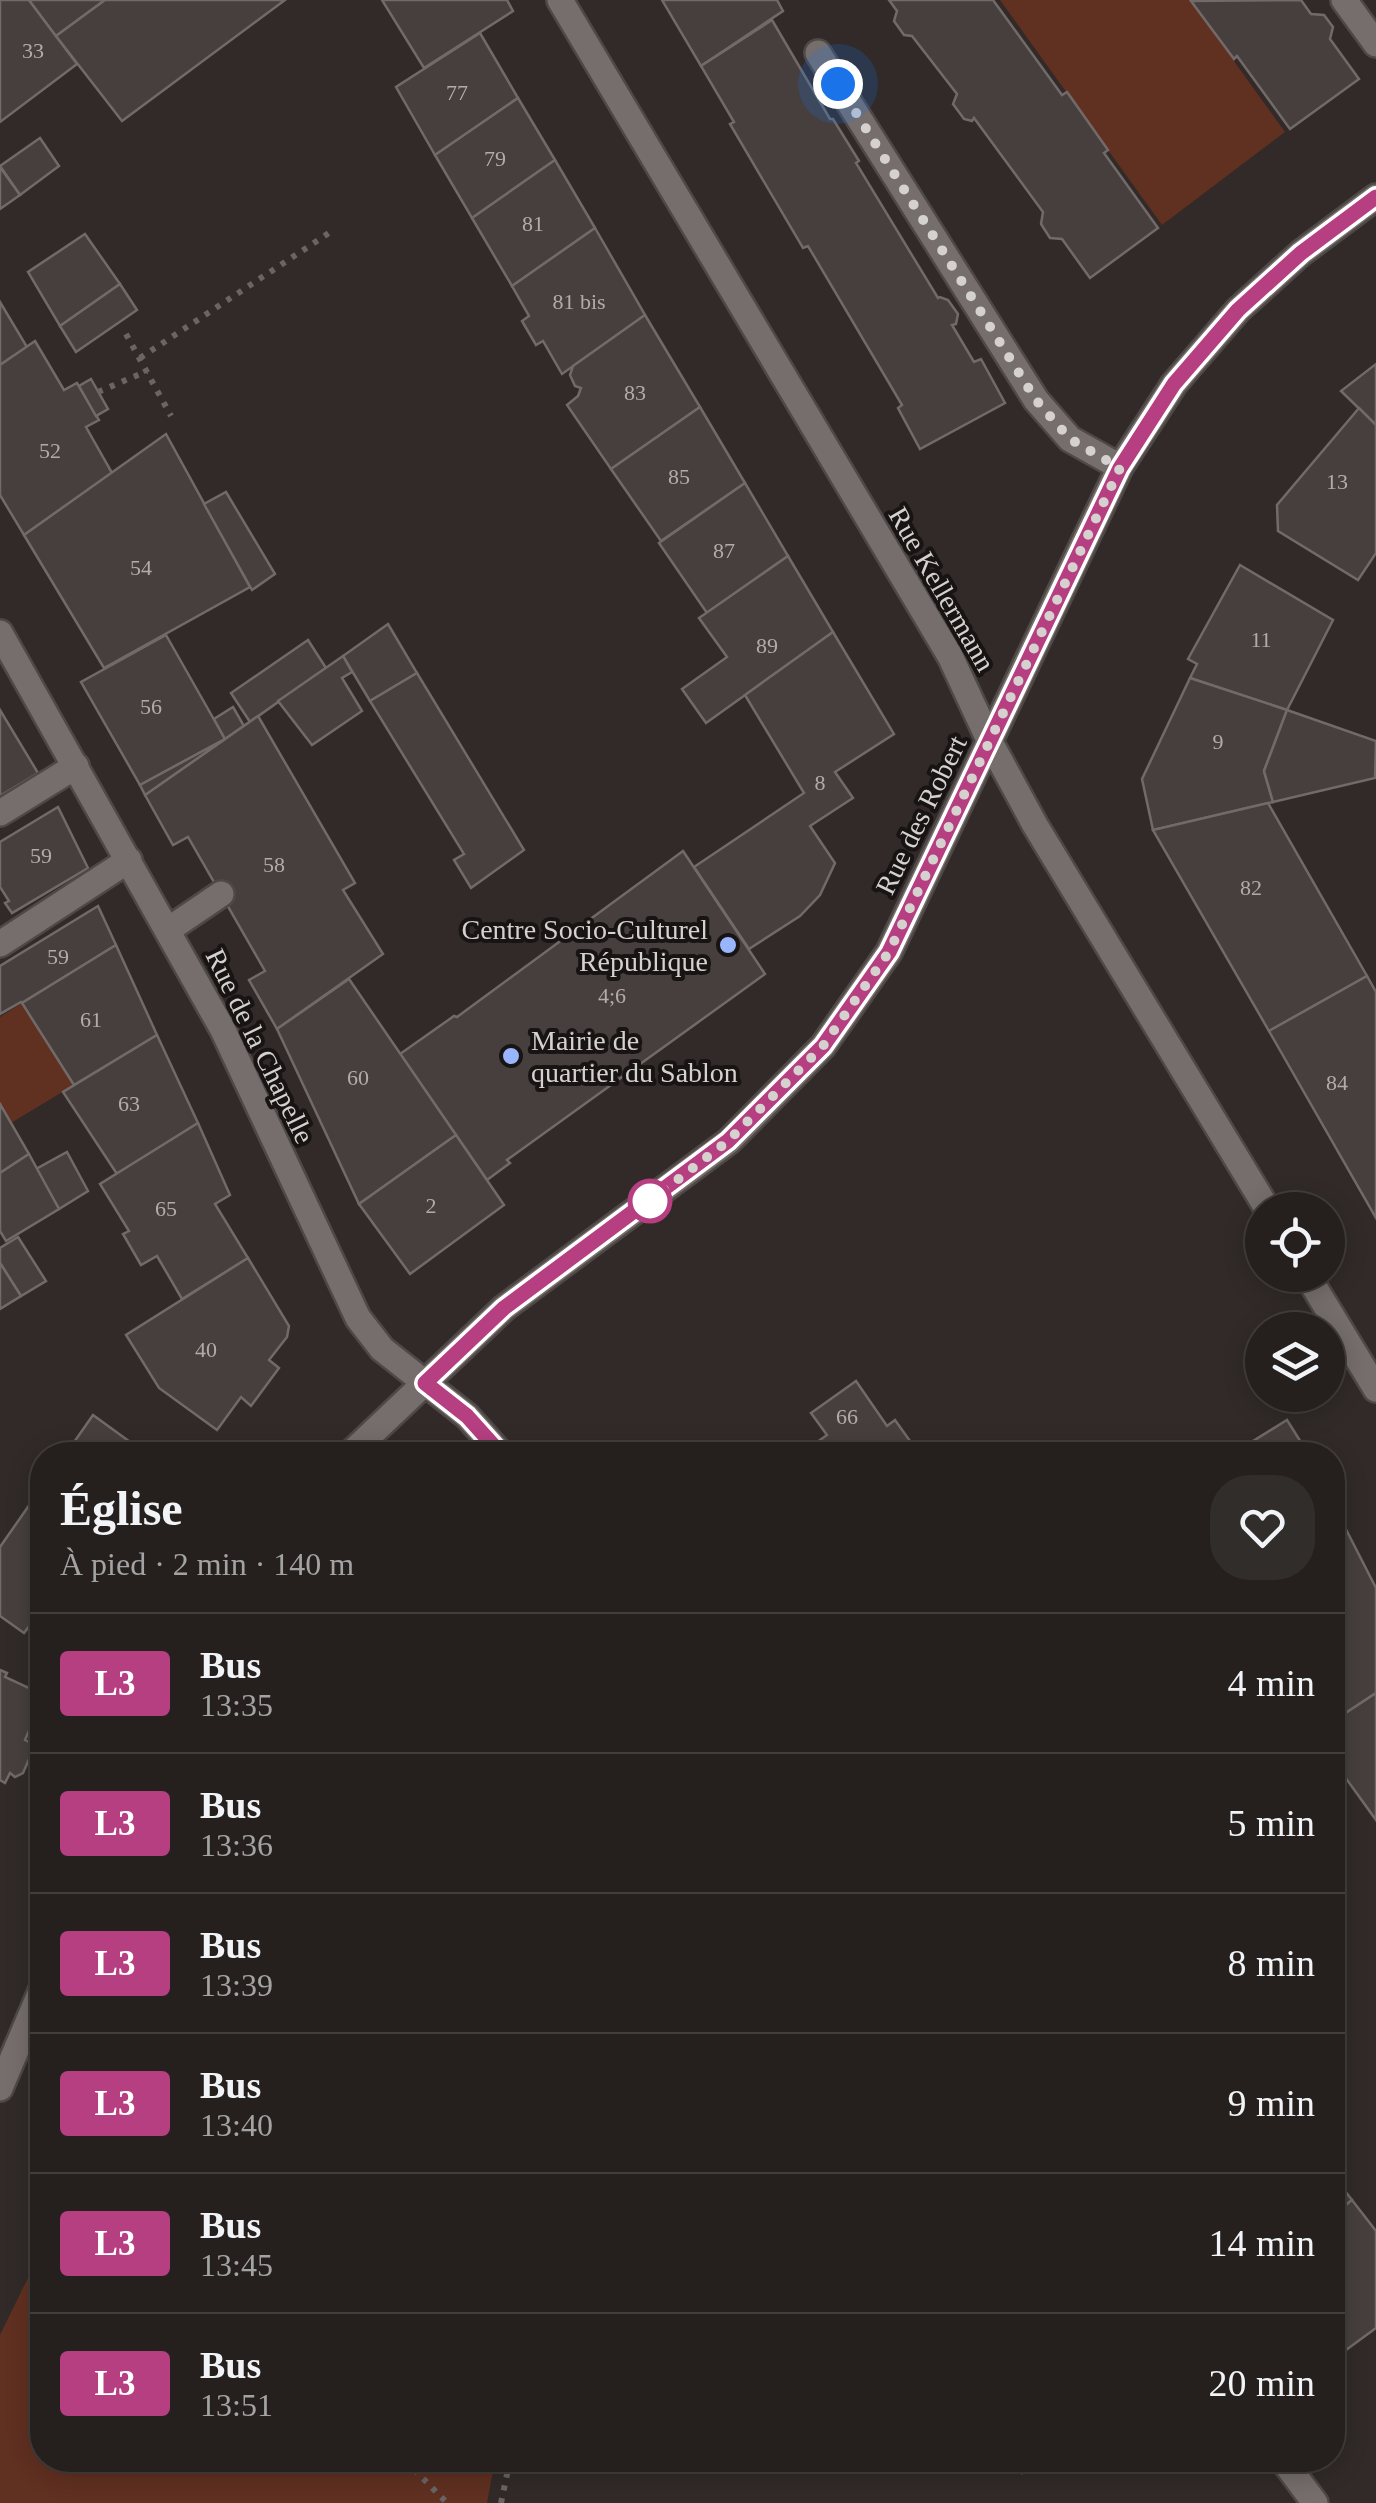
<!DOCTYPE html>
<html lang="fr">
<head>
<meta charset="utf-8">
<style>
  :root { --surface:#25201e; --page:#312d2b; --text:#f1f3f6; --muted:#a3a3a4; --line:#423e3c }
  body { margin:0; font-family:Georgia,serif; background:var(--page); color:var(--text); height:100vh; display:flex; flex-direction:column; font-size:38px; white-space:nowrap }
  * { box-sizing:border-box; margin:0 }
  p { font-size:32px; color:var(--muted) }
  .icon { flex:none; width:55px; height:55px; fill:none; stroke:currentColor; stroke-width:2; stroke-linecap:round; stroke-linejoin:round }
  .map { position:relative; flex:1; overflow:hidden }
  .drawer { position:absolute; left:30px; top:1442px; width:1315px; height:1030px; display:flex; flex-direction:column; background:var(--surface); border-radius:40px; box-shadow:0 5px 25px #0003,0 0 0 2px var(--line) }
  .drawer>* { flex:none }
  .badge { padding:0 20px; border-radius:8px; font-size:35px; line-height:65px }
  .buttons { position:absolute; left:1245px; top:1192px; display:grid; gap:20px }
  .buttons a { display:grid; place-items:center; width:100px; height:100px; border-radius:50%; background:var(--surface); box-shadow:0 5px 25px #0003,0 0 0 2px var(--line); font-size:50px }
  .you { position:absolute; width:50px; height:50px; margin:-25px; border:8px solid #fff; border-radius:50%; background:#1a73e8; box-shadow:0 0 0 15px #1a73e833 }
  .map>.badge { position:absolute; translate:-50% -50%; box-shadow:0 0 0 5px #fff }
  .round { display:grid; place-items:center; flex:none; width:105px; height:105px; border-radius:40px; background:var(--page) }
  .summary { display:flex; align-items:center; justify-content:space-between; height:170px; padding:0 30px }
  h1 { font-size:48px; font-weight:800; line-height:75px }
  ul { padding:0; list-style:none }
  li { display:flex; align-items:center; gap:30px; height:140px; padding:0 30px; border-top:2px solid var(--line) }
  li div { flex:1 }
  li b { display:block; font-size:38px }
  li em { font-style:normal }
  li .badge { min-width:110px; font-weight:700; text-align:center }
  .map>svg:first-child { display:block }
  .green { fill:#603021 }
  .building { fill:#463f3d; stroke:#716a68; stroke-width:2.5 }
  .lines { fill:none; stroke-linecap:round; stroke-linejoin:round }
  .lane-casing { stroke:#4e4846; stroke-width:30 }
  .street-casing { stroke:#4e4846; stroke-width:30 }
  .secondary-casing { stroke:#4e4846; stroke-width:30 }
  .path { stroke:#6a6462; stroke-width:6; stroke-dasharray:5 8; stroke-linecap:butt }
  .lane { stroke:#766e6c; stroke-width:25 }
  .street { stroke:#766e6c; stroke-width:25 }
  .secondary { stroke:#766e6c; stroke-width:25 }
  .line-casing { stroke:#fff; stroke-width:22 }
  .line { stroke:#b63f82; stroke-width:15 }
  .walk { stroke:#d5d1cf; stroke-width:10; stroke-dasharray:0 18 }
  .poi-dot { fill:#99b5fd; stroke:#171413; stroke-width:4 }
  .stop-dot { fill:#fff; stroke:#b63f82; stroke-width:5 }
  .labels { text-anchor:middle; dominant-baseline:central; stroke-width:8; stroke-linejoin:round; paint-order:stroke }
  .number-label { font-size:22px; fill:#b1acaa }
  .street-label { font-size:28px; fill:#d5d1cf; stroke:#171413 }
  .poi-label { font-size:28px; fill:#d5d1cf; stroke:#171413; text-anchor:end }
</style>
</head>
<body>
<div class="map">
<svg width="1376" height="2503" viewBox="0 0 1376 2503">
  <rect width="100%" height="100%" fill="#312a28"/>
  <g class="green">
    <path d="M1000 0H1190L1285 132 1162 225Z"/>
    <path d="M22 1003 74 1085 11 1123 0 1104V1017Z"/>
    <path d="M42 2249V2460H495L487 2503H0V2335Z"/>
  </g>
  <g class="building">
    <path d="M0 0H29L77 64 0 122Z"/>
    <path d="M29 0H105L56 36Z"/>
    <path d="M105 0H285L122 121 56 36Z"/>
    <path d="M382 0H507L513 11 424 68Z"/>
    <path d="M662 0H777L783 11 701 66Z"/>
    <path d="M889 0H993L1062 95 1067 92 1108 150 1104 153 1158 228 1090 278 1062 239 1050 238 1041 224 1043 212 974 118 972 121 964 119 953 104 957 94 912 36 904 35 894 21 897 11Z"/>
    <path d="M1301 0 1311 14 1324 15 1333 27 1330 39 1359 79 1290 129 1237 56 1234 59 1191 1Z"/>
    <path d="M772 20 830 119H833L859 161 856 163 938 298 940 297 948 300 958 314 956 324 952 325 974 362 981 359 1005 403 920 449 898 408 902 405 808 246 803 248 730 124 734 122 701 66Z"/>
    <path d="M480 33 518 98 435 155 396 87Z"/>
    <path d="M518 98 555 160 472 218 435 155Z"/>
    <path d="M40 138 59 166 20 195 0 166Z"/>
    <path d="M555 160 595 228 512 286 472 218Z"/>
    <path d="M0 167 20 195 0 209Z"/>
    <path d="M595 228 645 315 562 374 543 341 536 345 522 321 529 316 512 286Z"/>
    <path d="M85 234 120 284 60 326 28 272Z"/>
    <path d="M120 284 137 310 76 352 60 326Z"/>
    <path d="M0 302 27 347 0 365Z"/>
    <path d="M645 315 700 407 611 469 567 405 578 396 581 388 575 386 570 375 573 366Z"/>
    <path d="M35 341 64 390 77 383 99 420 86 427 112 473 24 535 0 495V365Z"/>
    <path d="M1376 364V425L1341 391Z"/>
    <path d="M91 379 108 409 96 416 79 386Z"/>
    <path d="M700 407 745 483 661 541 611 469Z"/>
    <path d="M1359 408 1376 425V553L1358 580 1278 531 1277 505Z"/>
    <path d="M166 434 250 587 104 668 24 535Z"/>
    <path d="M745 483 788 556 707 613 659 543Z"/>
    <path d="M226 492 275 574 252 590 204 504Z"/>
    <path d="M788 556 833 632 706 723 682 689 727 657 699 618Z"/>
    <path d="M1240 565 1333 620 1287 710 1190 678 1197 664 1188 659Z"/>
    <path d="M388 624 417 673 370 701 343 656Z"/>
    <path d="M833 632 894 734 835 772 853 798 810 826 835 863 820 895 800 916 749 949 694 867 804 793 745 695Z"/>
    <path d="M166 635 225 739 140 785 81 682Z"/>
    <path d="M308 640 326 668 250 722 231 693Z"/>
    <path d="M343 656 352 672 342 678 362 711 312 745 278 701Z"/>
    <path d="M417 673 524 850 471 888 454 860 464 854 370 701Z"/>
    <path d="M1190 678 1287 710 1264 771 1273 802 1153 830 1142 779Z"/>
    <path d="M233 707 244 726 225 739 214 719Z"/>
    <path d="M0 710 38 773 0 796Z"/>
    <path d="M1287 710 1376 741 1375 778 1273 802 1264 771Z"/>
    <path d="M258 716 355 883 343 890 383 954 277 1029 249 980 265 971 188 837 173 845 145 795Z"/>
    <path d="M225 739 145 795 140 785Z"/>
    <path d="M1268 803 1367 976 1269 1031 1153 830Z"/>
    <path d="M58 807 88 868 12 913 5 903 9 901 0 887V842Z"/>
    <path d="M683 851 765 974 507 1160 510 1163 487 1180 400 1054 454 1016 457 1017Z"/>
    <path d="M98 906 116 945 22 1003 21 1002 0 1014V966Z"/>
    <path d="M116 945 157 1035 74 1085 22 1003Z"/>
    <path d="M1367 976 1376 992V1218L1269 1031Z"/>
    <path d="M349 979 456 1135 359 1204 277 1029Z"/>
    <path d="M157 1035 198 1123 117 1174 63 1092Z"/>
    <path d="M0 1104 29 1154 0 1173Z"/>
    <path d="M198 1123 230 1195 215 1204 248 1258 182 1299 157 1256 141 1265 123 1234 129 1231 100 1184Z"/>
    <path d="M456 1135 504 1205 410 1274 359 1204Z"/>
    <path d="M67 1152 88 1191 59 1209 36 1169Z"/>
    <path d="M29 1154 59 1209 6 1241 0 1231V1173Z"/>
    <path d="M18 1237 46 1281 21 1296 0 1263V1248Z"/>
    <path d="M248 1258 289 1326 287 1337 269 1360 279 1368 251 1406 241 1397 217 1430 159 1388 126 1335Z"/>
    <path d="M0 1263 21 1296 0 1309Z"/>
    <path d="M856 1381 887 1426 895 1420 920 1455H799L827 1435 811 1413Z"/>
    <path d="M93 1415 148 1455H65Z"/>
    <path d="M1287 1420 1309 1455H1209L1227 1444 1232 1454Z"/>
    <path d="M42 1487V1513L30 1504Z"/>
    <path d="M30 1504 42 1513V1626L34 1620 24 1633 0 1616V1547Z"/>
    <path d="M1333 1504 1376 1588V1693L1332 1722Z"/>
    <path d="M0 1670 7 1673 5 1677 42 1694V1701L25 1740 31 1743 33 1750 23 1773 15 1777 10 1773 5 1783 0 1780Z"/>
    <path d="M1376 1693V1820L1332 1759V1722Z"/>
    <path d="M1332 2174 1352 2200 1332 2216Z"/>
    <path d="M1352 2200 1376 2231V2328L1346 2350 1332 2333V2216Z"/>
    <path d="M1013 2460H1040L1022 2473Z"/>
  </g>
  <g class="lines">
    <defs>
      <g id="lane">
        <path d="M1344 0 1376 44"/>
        <path d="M818 53 1036 400 1070 439 1120 467"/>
        <path d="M0 813 76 766"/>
        <path d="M168 930 221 894"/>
        <path d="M0 944 129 860"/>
      </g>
      <g id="street">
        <path d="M560 0 950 656 990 742 1035 825 1268 1210"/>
        <path d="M0 633 223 1030 358 1318 382 1349 467 1416 502 1455"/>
        <path d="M1307 1275 1376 1389"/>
        <path d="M1283 2460 1315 2503"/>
      </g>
      <g id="secondary">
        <path d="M349 1455 504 1308 729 1141 823 1046 889 952 1120 467 1174 384 1238 310 1301 253 1376 197"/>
        <path d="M0 2088 42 1989"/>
      </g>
    </defs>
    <use href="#lane" class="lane-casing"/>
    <use href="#street" class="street-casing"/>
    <use href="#secondary" class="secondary-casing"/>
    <g class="path">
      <path d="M126 334 171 416"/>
      <path d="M140 358 335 229"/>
      <path d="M98 392 147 371"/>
      <path d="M405 2460 447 2503"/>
      <path d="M501 2503 510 2460"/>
    </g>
    <use href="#lane" class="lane"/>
    <use href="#street" class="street"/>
    <use href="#secondary" class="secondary"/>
  </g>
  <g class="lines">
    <defs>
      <path id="line" d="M502 1455 467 1416 425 1383 504 1308 728 1141 823 1046 889 952 1120 468 1174 384 1238 310 1301 253 1376 197"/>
    </defs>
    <use href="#line" class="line-casing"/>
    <use href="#line" class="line"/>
    <path class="walk" d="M650 1201 728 1141 823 1046 889 952 1120 468 1070 439 1036 400 838 84"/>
  </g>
  <g class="poi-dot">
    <circle cx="728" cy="945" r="10"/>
    <circle cx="511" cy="1056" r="10"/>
  </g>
  <circle class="stop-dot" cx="650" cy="1201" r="20"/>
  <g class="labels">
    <g class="number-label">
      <text x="33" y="50">33</text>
      <text x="457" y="92">77</text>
      <text x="495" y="158">79</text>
      <text x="533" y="223">81</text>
      <text x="579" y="301">81 bis</text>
      <text x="635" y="392">83</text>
      <text x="50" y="450">52</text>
      <text x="679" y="476">85</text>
      <text x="1337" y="481">13</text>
      <text x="724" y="550">87</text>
      <text x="141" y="567">54</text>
      <text x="1261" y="639">11</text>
      <text x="767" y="645">89</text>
      <text x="151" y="706">56</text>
      <text x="1218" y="741">9</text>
      <text x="820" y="782">8</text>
      <text x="41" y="855">59</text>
      <text x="274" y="864">58</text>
      <text x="1251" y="887">82</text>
      <text x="58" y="956">59</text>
      <text x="612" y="995">4;6</text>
      <text x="91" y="1019">61</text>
      <text x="358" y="1077">60</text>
      <text x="1337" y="1082">84</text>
      <text x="129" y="1103">63</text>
      <text x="431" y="1205">2</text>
      <text x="166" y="1208">65</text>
      <text x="206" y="1349">40</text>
      <text x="847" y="1416">66</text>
    </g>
    <g class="street-label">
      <text transform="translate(942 589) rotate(60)">Rue Kellermann</text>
      <text transform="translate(921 815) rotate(-64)">Rue des Robert</text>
      <text transform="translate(260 1046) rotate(64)">Rue de la Chapelle</text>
    </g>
    <g class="poi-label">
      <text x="708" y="929">Centre Socio-Culturel<tspan x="708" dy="32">République</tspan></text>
      <text x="531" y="1040" text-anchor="start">Mairie de<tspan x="531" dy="32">quartier du Sablon</tspan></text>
    </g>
  </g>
</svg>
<div class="buttons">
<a><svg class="icon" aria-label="locate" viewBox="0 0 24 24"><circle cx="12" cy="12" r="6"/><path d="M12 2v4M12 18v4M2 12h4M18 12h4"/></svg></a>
<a><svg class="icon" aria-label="layers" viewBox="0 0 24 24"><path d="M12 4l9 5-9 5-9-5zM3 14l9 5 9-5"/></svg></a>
</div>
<div class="you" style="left:838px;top:84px"></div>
<section class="drawer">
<div class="summary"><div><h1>Église</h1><p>À pied · 2 min · 140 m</p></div><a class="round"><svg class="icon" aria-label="heart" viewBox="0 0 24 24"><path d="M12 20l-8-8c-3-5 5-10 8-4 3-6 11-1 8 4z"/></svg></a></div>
<ul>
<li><span class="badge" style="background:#b63f82;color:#fff">L3</span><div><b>Bus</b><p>13:35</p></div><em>4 min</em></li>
<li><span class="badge" style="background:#b63f82;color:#fff">L3</span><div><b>Bus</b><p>13:36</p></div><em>5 min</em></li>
<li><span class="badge" style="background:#b63f82;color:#fff">L3</span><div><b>Bus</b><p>13:39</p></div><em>8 min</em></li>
<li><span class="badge" style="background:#b63f82;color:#fff">L3</span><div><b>Bus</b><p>13:40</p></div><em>9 min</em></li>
<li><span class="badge" style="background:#b63f82;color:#fff">L3</span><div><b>Bus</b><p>13:45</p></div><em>14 min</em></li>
<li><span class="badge" style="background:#b63f82;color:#fff">L3</span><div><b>Bus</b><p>13:51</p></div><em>20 min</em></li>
</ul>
</section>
</div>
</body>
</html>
